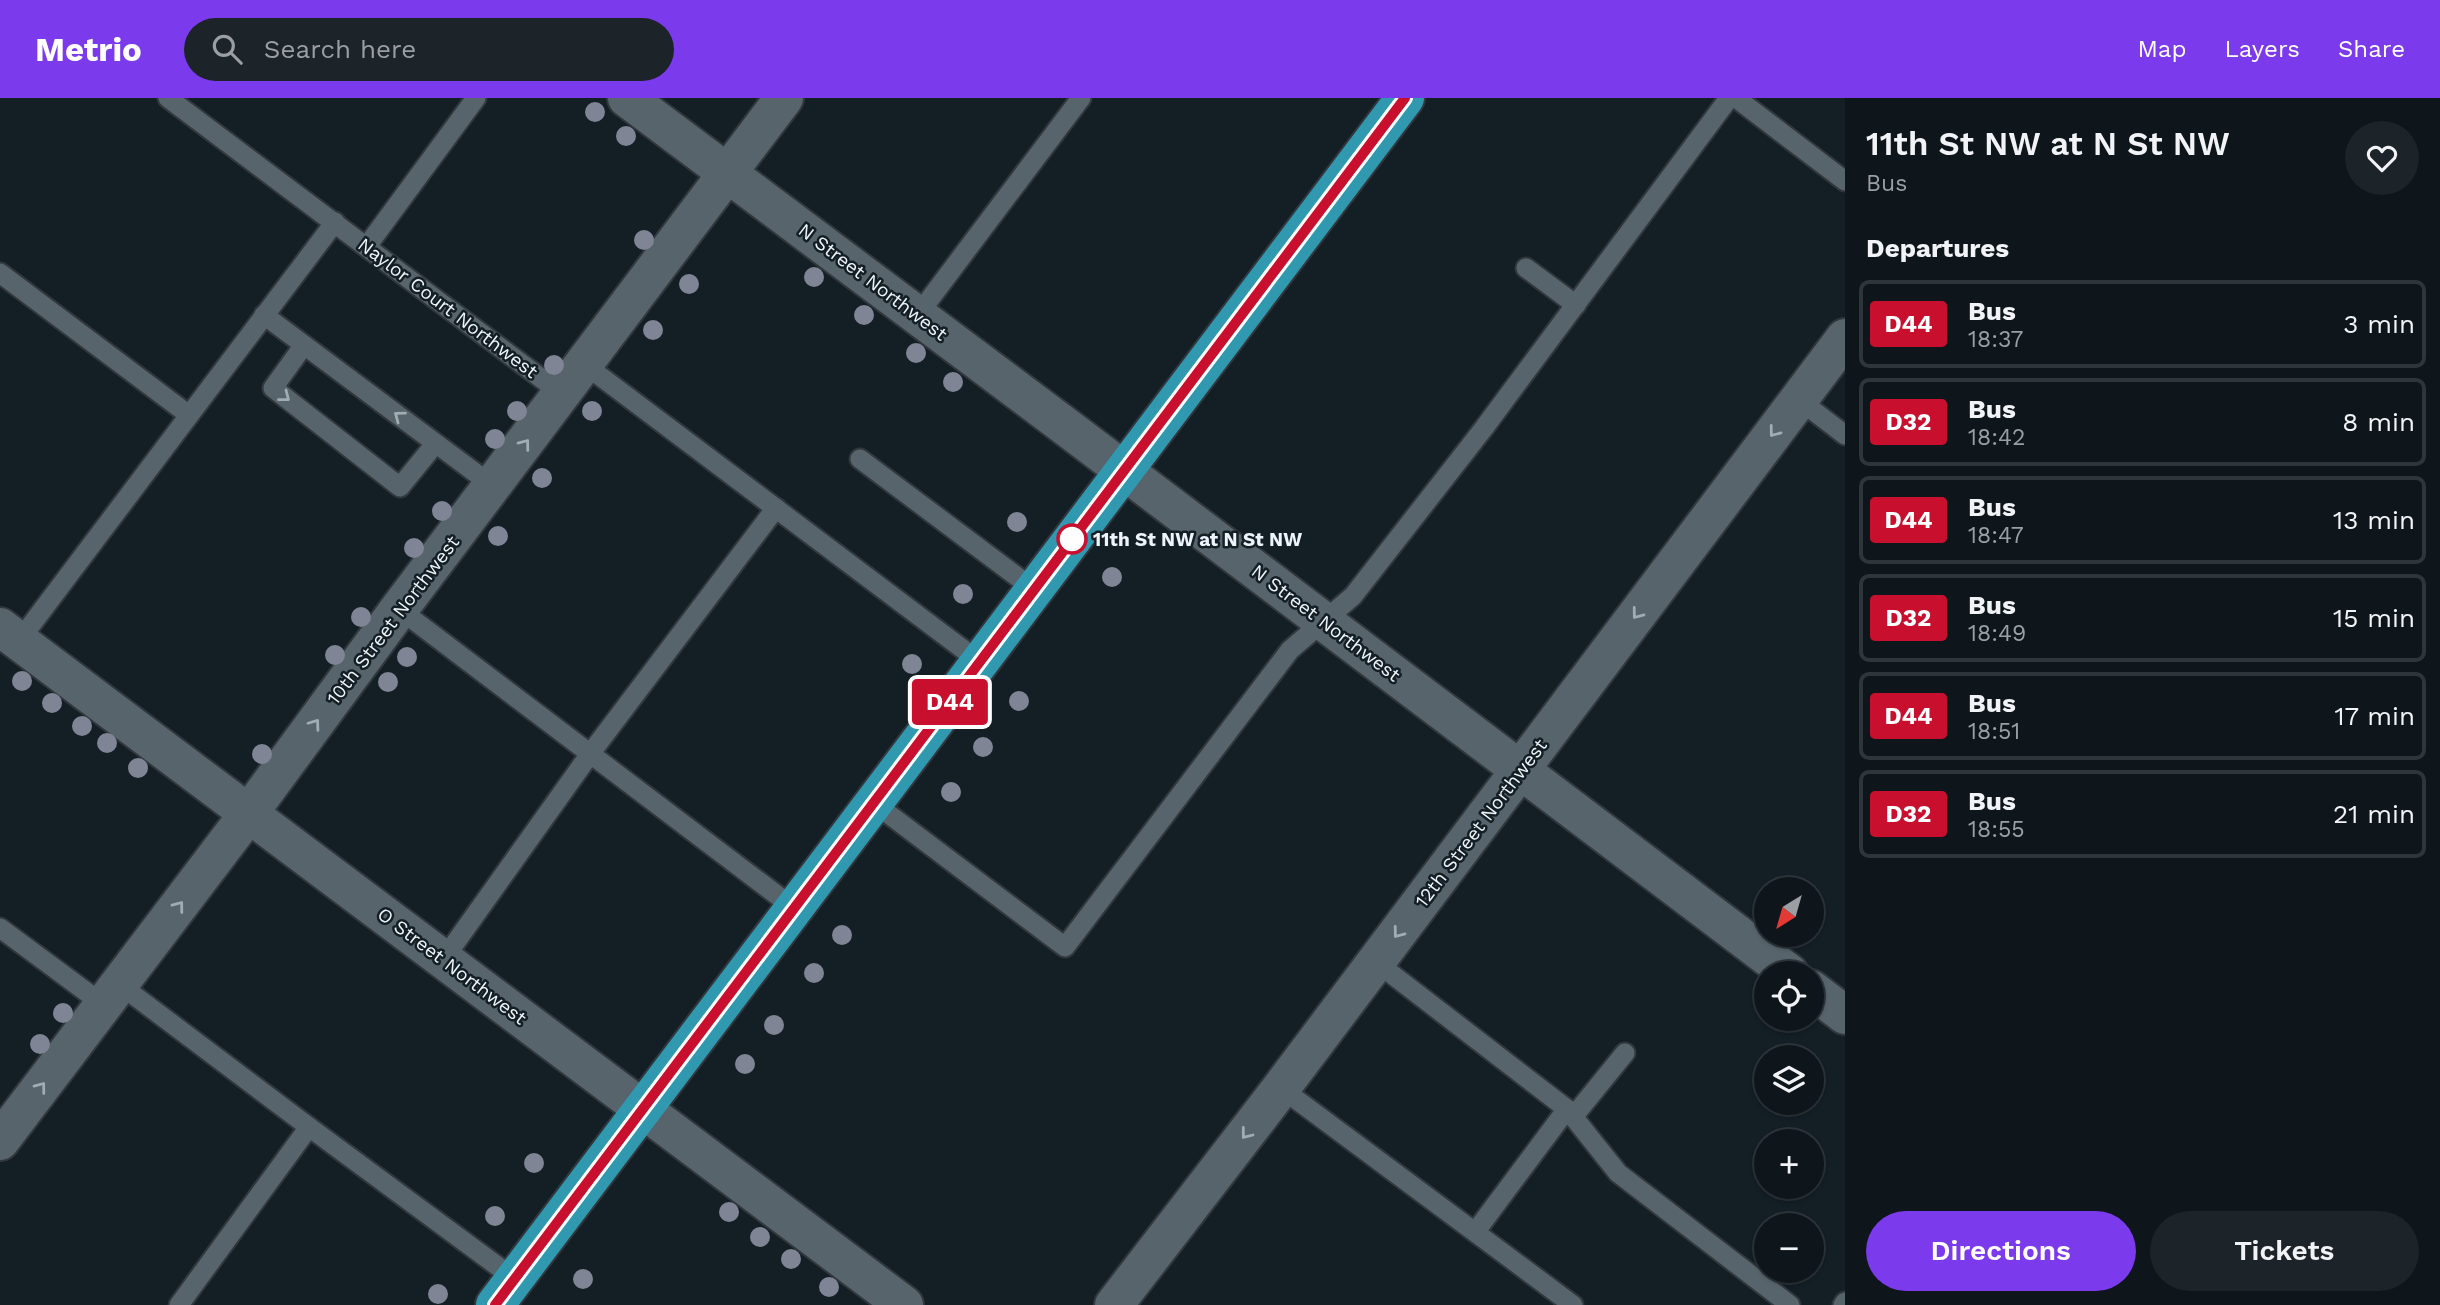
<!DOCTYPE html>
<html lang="en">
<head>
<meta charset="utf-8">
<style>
  :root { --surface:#0e161c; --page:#1c2329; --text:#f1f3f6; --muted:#9b9fa3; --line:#2e353b; --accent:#7c3aed }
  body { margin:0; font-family:"Work Sans",sans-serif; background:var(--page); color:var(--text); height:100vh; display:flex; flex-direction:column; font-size:26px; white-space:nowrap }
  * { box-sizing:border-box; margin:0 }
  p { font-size:23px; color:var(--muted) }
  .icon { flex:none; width:38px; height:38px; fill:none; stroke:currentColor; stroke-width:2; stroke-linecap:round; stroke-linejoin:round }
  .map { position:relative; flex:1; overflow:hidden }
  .drawer { display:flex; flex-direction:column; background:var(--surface); width:595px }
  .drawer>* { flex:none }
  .badge { padding:0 14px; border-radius:5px; font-size:24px; line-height:46px }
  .needle { width:46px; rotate:217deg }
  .controls { position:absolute; left:1754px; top:779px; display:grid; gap:14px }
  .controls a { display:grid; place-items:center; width:70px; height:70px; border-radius:50%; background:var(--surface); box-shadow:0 2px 5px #0004,0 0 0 2px var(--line); font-size:35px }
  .map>.badge { position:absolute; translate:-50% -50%; box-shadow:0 0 0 4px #fff }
  h2 { padding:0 21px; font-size:26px; line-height:63px }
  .round { display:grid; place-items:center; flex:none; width:74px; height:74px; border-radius:37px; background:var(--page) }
  .overview { display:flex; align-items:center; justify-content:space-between; height:119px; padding:0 21px }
  h1 { font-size:33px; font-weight:600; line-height:52px }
  .primary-button { display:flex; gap:14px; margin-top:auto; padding:14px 21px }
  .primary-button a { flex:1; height:80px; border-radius:42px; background:var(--accent); color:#fff; font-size:28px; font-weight:600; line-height:80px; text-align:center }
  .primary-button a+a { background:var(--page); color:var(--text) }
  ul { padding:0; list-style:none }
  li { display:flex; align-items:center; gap:21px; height:88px; margin:0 14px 10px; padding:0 7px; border:4px solid var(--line); border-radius:10px }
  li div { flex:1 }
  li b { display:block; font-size:26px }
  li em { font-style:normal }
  li .badge { min-width:77px; font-weight:700; text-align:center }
  header { display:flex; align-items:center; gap:42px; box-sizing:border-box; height:98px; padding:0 35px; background:var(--accent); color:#fff }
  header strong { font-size:33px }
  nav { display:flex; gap:38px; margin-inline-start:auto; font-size:24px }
  .search { width:490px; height:63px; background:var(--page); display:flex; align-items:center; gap:18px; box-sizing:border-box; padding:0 24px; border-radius:38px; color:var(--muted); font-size:26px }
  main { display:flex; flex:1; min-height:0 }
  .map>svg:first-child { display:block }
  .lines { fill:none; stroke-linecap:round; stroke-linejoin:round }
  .lane-casing { stroke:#31373d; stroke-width:23 }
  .street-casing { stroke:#31373d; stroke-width:42 }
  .secondary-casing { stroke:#31373d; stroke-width:42 }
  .highway-casing { stroke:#31373d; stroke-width:42 }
  .lane { stroke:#57646c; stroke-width:19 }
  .street { stroke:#57646c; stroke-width:38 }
  .secondary { stroke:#57646c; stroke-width:38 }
  .highway { stroke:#3199af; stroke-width:38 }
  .tree { fill:#7f8595 }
  .oneway { stroke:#a2acb3 }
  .line-casing { stroke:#fff; stroke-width:16 }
  .line { stroke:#c8102e; stroke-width:10 }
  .stop-dot { fill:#fff; stroke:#c8102e; stroke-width:3.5 }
  .labels { text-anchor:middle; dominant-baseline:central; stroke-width:5; stroke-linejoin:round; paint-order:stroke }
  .street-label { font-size:19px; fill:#edf5fa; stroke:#131e25 }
  .stop-label { font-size:19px; font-weight:bold; fill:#edf5fa; stroke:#131e25; text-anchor:start }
</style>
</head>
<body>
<header>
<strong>Metrio</strong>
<div class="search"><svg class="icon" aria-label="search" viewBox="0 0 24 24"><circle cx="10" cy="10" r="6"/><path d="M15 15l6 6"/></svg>Search here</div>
<nav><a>Map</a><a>Layers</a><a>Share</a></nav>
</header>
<main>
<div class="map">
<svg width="1845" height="1207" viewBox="0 0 1845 1207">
  <rect width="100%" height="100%" fill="#131e25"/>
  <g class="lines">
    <defs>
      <g id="lane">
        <path d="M168 0 562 296"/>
        <path d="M1736 0 1845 83"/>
        <path d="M367 148 476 0"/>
        <path d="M1526 170 1576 207"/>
        <path d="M0 175 189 317"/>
        <path d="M264 217 493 388"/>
        <path d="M917 218 1081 0"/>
        <path d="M304 247 273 290 400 389 435 346"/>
        <path d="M584 266 980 564"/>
        <path d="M1798 301 1845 337"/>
        <path d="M860 361 1035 492"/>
        <path d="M399 511 794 810"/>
        <path d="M19 543 335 124"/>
        <path d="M874 705 1065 849 1290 552 1353 498 1484 330 1729 0"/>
        <path d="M0 830 104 907"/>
        <path d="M443 862 590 656 776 410"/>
        <path d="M1376 864 1567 1011 1618 1075 1790 1207"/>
        <path d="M119 886 309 1029 515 1181"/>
        <path d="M1281 990 1573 1207"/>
        <path d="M1573 1019 1625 955"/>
        <path d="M1476 1133 1567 1011"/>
        <path d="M179 1207 309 1029"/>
        <path d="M1843 1207 1845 1204"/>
      </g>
      <g id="street">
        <path d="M627 0 1065 328 1789 875"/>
        <path d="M1811 891 1845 917"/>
      </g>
      <g id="secondary">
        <path d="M0 529 904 1207"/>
        <path d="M0 1043 249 715 399 511 784 0"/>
        <path d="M1114 1207 1281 990 1845 240"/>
      </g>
      <path id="highway" d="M495 1207 1405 0"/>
    </defs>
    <use href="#lane" class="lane-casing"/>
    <use href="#street" class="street-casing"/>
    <use href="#secondary" class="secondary-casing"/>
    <use href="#highway" class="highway-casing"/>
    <use href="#lane" class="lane"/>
    <use href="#street" class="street"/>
    <use href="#secondary" class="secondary"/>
    <use href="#highway" class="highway"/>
  </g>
  <g class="tree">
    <circle cx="595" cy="14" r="10"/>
    <circle cx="626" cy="38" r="10"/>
    <circle cx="644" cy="142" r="10"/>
    <circle cx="814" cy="179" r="10"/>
    <circle cx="689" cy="186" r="10"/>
    <circle cx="864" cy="217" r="10"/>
    <circle cx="653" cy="232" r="10"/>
    <circle cx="916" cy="255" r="10"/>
    <circle cx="554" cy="267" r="10"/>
    <circle cx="953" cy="284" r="10"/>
    <circle cx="517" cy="313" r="10"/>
    <circle cx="592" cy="313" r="10"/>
    <circle cx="495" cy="341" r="10"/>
    <circle cx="542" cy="380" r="10"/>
    <circle cx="442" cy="413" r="10"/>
    <circle cx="1017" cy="424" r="10"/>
    <circle cx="498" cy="438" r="10"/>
    <circle cx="414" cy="450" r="10"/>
    <circle cx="1112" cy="479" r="10"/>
    <circle cx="963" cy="496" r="10"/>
    <circle cx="361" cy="519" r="10"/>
    <circle cx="335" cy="557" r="10"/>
    <circle cx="407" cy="559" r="10"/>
    <circle cx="912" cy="566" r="10"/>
    <circle cx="22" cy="583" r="10"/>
    <circle cx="388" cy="584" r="10"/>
    <circle cx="1019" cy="603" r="10"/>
    <circle cx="52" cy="605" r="10"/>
    <circle cx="82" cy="628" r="10"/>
    <circle cx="107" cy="645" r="10"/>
    <circle cx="983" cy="649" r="10"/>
    <circle cx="262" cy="656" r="10"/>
    <circle cx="138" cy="670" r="10"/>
    <circle cx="951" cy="694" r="10"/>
    <circle cx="842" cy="837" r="10"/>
    <circle cx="814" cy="875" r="10"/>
    <circle cx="63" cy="915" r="10"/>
    <circle cx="774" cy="927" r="10"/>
    <circle cx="40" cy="946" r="10"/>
    <circle cx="745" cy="966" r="10"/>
    <circle cx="534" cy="1065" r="10"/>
    <circle cx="729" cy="1114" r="10"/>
    <circle cx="495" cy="1118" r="10"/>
    <circle cx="760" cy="1139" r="10"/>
    <circle cx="791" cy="1161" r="10"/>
    <circle cx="583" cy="1181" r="10"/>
    <circle cx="829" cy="1189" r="10"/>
    <circle cx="438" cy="1196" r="10"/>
  </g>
  <defs><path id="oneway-chevron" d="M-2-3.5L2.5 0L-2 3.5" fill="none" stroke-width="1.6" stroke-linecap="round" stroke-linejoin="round" transform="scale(1.75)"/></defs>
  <g class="oneway">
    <use href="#oneway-chevron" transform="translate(285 299) rotate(38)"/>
    <use href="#oneway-chevron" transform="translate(399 318) rotate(-143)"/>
    <use href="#oneway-chevron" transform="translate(1774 334) rotate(127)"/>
    <use href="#oneway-chevron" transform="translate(525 346) rotate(-53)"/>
    <use href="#oneway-chevron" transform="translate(1637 516) rotate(127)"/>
    <use href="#oneway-chevron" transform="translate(315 626) rotate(-54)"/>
    <use href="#oneway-chevron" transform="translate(179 808) rotate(-53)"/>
    <use href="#oneway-chevron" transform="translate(1398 835) rotate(127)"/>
    <use href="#oneway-chevron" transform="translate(41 989) rotate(-53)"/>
    <use href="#oneway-chevron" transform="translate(1246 1036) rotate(128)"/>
  </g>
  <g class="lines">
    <defs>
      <path id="line" d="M495 1207 1405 0"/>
    </defs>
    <use href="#line" class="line-casing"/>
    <use href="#line" class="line"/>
  </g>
  <circle class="stop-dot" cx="1072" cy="441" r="14"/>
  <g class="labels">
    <g class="street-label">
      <text transform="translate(873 184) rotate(37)">N Street Northwest</text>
      <text transform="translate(448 210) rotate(37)">Naylor Court Northwest</text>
      <text transform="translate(393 522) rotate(-53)">10th Street Northwest</text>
      <text transform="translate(1326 525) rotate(37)">N Street Northwest</text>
      <text transform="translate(1481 725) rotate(-53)">12th Street Northwest</text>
      <text transform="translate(452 868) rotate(37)">O Street Northwest</text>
    </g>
    <g class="stop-label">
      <text x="1093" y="441">11th St NW at N St NW</text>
    </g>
  </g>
</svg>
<div class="controls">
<a><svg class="needle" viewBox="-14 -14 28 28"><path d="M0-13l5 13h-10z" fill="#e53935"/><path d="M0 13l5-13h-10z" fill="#9b9fa3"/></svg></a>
<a><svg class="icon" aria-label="locate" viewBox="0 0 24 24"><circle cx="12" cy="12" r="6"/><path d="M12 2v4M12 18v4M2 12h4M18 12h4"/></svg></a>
<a><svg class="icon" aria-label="layers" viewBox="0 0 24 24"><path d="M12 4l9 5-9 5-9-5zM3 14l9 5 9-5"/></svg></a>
<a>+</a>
<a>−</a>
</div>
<b class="badge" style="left:950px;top:604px;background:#c8102e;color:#fff">D44</b>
</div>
<section class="drawer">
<div class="overview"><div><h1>11th St NW at N St NW</h1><p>Bus</p></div><a class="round"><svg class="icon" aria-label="heart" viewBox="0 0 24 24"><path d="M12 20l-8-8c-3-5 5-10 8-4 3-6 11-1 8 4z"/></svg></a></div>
<h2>Departures</h2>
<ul>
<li><span class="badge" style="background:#c8102e;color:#fff">D44</span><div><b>Bus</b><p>18:37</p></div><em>3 min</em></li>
<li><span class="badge" style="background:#c8102e;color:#fff">D32</span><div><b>Bus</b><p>18:42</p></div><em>8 min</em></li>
<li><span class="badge" style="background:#c8102e;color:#fff">D44</span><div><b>Bus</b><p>18:47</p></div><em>13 min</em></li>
<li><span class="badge" style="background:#c8102e;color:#fff">D32</span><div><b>Bus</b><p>18:49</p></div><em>15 min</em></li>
<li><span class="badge" style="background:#c8102e;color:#fff">D44</span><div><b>Bus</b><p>18:51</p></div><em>17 min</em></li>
<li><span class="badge" style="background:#c8102e;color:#fff">D32</span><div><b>Bus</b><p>18:55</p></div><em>21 min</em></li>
</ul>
<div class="primary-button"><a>Directions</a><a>Tickets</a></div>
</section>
</main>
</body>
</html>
